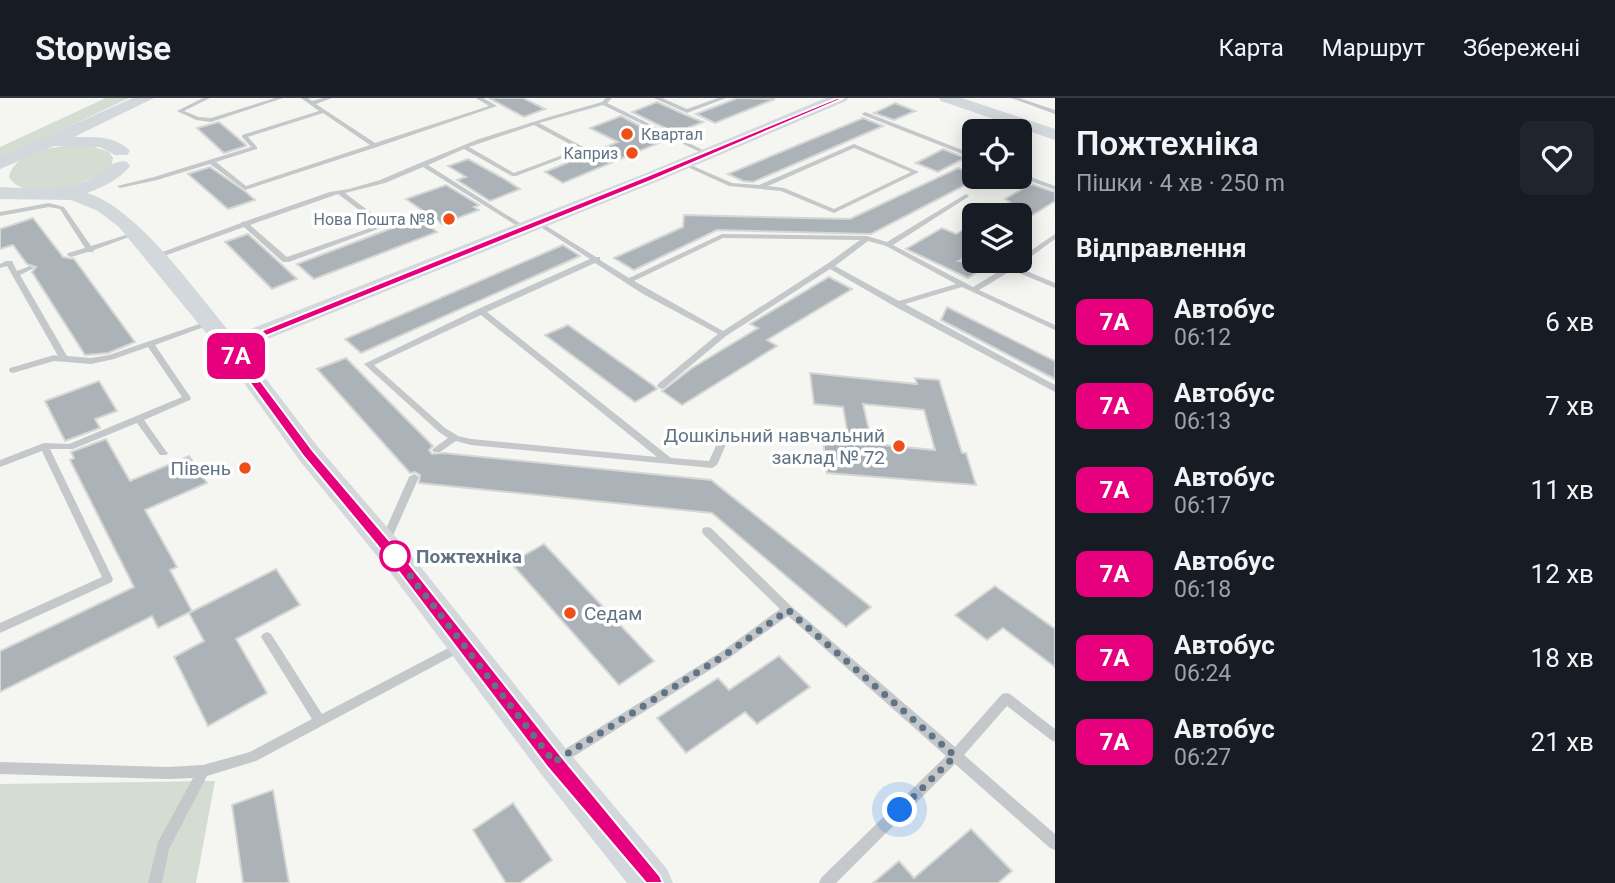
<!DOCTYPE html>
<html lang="uk">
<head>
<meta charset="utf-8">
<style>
  :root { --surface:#171b24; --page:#20242c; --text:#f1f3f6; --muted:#9ea1a6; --line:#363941 }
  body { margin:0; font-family:Roboto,sans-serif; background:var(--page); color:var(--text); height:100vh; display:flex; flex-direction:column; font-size:26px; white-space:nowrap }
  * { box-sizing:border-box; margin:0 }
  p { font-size:23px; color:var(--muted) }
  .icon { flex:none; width:38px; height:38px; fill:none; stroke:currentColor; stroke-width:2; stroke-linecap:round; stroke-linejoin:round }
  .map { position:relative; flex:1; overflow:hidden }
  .side { display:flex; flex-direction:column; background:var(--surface); width:560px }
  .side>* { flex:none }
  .badge { padding:0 14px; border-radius:10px; font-size:24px; line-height:46px }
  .tools { position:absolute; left:962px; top:21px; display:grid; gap:14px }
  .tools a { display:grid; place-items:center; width:70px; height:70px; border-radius:10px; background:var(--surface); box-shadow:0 4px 18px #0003; font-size:35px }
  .you { position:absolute; width:35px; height:35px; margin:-18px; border:5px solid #fff; border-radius:50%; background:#1a73e8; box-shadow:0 0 0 10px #1a73e833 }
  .map>.badge { position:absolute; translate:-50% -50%; box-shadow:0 0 0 4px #fff }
  h2 { padding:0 21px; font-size:26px; line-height:63px }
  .round { display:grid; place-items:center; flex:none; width:74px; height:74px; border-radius:10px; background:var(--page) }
  .overview { display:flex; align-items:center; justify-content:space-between; height:119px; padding:0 21px }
  h1 { font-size:33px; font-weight:600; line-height:52px }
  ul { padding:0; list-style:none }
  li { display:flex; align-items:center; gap:21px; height:84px; padding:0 21px }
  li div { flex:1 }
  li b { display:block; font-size:26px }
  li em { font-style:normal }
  li .badge { min-width:77px; font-weight:700; text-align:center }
  header { display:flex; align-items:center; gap:42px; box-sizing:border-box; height:98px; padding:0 35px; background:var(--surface); border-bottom:2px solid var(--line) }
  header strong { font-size:33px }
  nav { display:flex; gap:38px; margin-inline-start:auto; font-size:24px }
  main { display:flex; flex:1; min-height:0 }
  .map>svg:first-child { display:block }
  .green { fill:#d5ddd2 }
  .building { fill:#abb3b8; stroke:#d6d6d4; stroke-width:2; fill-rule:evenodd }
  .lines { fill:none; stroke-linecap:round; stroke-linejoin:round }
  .lane { fill:#c4c8cb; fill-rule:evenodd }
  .secondary { fill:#d3d8dc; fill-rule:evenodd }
  .line { fill:#e6007e; stroke:#fff; stroke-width:2 }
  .walk { stroke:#627484; stroke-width:7; stroke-dasharray:0 12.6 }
  .poi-dot { fill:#ee4f18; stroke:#fff; stroke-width:2.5 }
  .stop-dot { fill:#fff; stroke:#e6007e; stroke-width:3.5 }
  .labels { text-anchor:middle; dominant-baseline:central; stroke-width:7; stroke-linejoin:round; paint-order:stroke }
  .far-poi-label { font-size:16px; fill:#627484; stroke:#fff; text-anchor:end }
  .poi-label { font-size:19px; fill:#627484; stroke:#fff; text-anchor:end }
  .stop-label { font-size:19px; font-weight:bold; fill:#627484; stroke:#fff; text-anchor:start }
</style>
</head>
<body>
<header>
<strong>Stopwise</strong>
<nav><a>Карта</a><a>Маршрут</a><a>Збережені</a></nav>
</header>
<main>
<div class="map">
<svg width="1055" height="785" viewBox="0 0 1055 785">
  <rect width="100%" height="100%" fill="#f5f5f1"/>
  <g class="green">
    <path d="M106 0H129L0 61V49Z"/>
    <path d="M88 47 109 54 113 60 112 66C95 86 24 107 9 79 15 50 65 47 88 47Z"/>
    <path d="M215 683 196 785H0V686Z"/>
  </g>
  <g class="building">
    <path d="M489 0H523L545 11 524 19Z"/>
    <path d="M738 0 775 1 715 25 696 16Z"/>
    <path d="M657 4 686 17 703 24 675 35 632 14Z"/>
    <path d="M895 5 915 13 894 22 874 15Z"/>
    <path d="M621 18 666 42 563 85 545 74 618 44 590 30Z"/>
    <path d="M863 20 883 28 753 84 743 83 728 76Z"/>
    <path d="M219 24 246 47V48L224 55 197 30Z"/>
    <path d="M943 51 965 60 938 74 916 65Z"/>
    <path d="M468 61 501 79 520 91 490 103 457 82 466 79 448 68Z"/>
    <path d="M210 69 246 94 255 102 228 111 188 76Z"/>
    <path d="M958 70 981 79 871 136 717 132 634 172 614 160 683 129 684 117 850 121Z"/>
    <path d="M1031 86 1055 94V103L1020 125V117H987L1010 104 1005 101Z"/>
    <path d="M446 87 479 107 474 109 479 112 442 126 406 101Z"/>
    <path d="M33 120 63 159 74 161 135 244 108 255 85 257 32 174 36 169 27 166 13 147 0 151V131Z"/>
    <path d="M419 120 437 134 314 181 297 166Z"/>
    <path d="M975 125V153L959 163H994L968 180 906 151 942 130 956 136Z"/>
    <path d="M248 136 281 166 297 181 272 191 225 144Z"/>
    <path d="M563 147 580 158 361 255 345 241Z"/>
    <path d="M829 179 852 191 767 242 777 248 682 307 662 293 692 270 758 230 750 226Z"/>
    <path d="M947 209 1055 263V281L941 222Z"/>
    <path d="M568 227 654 288 657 291 635 304 545 237Z"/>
    <path d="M346 260 433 348 429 352 432 356 443 355 711 382 871 509 846 529 712 415 419 385 420 377 415 374 410 375 317 271Z"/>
    <path d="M810 275 917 286 915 280 939 282 962 355H966L976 387 827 375 823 341 849 344 843 309 814 306ZM863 306 924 312 935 352 872 346Z"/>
    <path d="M99 283 117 313 95 321 100 330 65 343 45 303Z"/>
    <path d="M106 341 130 383 189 358 207 385 145 412 177 469 170 472 192 513 158 530 152 518 0 594V553L134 489 70 362 74 360 71 354Z"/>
    <path d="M544 446 654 563 619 587 511 465Z"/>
    <path d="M276 471 300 507 236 541 267 595 208 628 174 559 204 543 189 515Z"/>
    <path d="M995 488 1055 531V569L1003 530 987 542 955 517Z"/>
    <path d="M779 558 810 589 757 626 745 614 686 655 657 620 718 580 729 592Z"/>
    <path d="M273 692 289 785H243L232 707Z"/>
    <path d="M513 705 552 762 520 785H506L473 732Z"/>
    <path d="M971 731 1012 773 998 785H873L899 763 914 780Z"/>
  </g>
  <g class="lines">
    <g class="lane">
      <path d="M203 0H210L184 13 199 19 211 20 275 0H283L211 24 196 22 177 13Z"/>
      <path d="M301 0H308L312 3 323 0H332L316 6 375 45 489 8 476 0H483L497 8 377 49 245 92 210 66 157 82 120 90 117 88 154 79 251 49 242 39V37L319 13ZM323 15 370 47 246 88 216 64 257 51V49L248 39Z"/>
      <path d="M606 0H612L607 5 711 56 706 57 603 7 539 25 587 51 516 78H512L464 51 428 67 526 129V131H522L423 69 385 85 345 95 386 126V128L289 164H283L244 129 156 161H153L149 159 241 125 242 124 246 123 330 94 349 91 380 82 420 65 479 41 549 19 602 4ZM534 27 579 51 514 75 469 49ZM338 96 379 127 287 159 250 127Z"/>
      <path d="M654 0H662L687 11 718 0H726L687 15Z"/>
      <path d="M1011 0H1019L1055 12V16Z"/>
      <path d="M865 14 975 57V61L863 17 862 16Z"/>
      <path d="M854 46 919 74 834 115 781 93 729 88 681 66 686 65 732 85 759 87ZM854 50 911 74 834 111 784 90 768 88Z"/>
      <path d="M1020 75 1055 88V92L1019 79H1020Z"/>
      <path d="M966 96 969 98 968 99 893 147 973 189 1016 163H1020V160L1055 136V141L1017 169 1055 185V190L1012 172 979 192 1055 227V232L962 189 905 206 1055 287V294L894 208 830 171 726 238 664 290 661 291 657 288 658 286 718 236 643 196 595 165 487 214 671 360 709 363 722 335H728L730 337 717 367 712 370 471 347 456 343 440 354H434L432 352 434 350 448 340 439 334 364 266 478 211 590 161 536 126V124H540L596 159H600V162L629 180 722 136 867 138 887 144ZM723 140 860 142 827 166 723 233 634 183ZM868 143 886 148 956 186 899 203 835 168ZM481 217 657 359 471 341 458 338 445 330 374 267Z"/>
      <path d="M49 105 64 109 91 148 132 135 137 136 94 152 93 154H88L71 159 67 157 68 155 85 150 60 111 49 109 0 118V114Z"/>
      <path d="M6 163H12L17 173 30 168 34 170 20 177 67 258 91 260 109 257 205 224H211L212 226 155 247 191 300 190 302 144 322 166 353 168 355 166 357H160L137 325 73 351H50L113 481 112 484 0 535V525L102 479 42 353 0 369V362L44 345 69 346 182 299 148 249 114 261 91 266 54 263 13 275 10 274 9 272 10 270 54 257 58 258 7 168 0 170V166Z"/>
      <path d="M414 376 419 379 391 442 390 445H382L381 442 409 379Z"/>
      <path d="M707 429 711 430 792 509 955 649 1002 596 1006 595 1010 596 1055 631V644L1051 642 1007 608 964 657 1055 736V752L1050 750 955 666 836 785H819L821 780 946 658 788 518 729 560 565 664 561 666 557 664 555 660 557 656 721 554 780 511 703 436 702 433 703 430Z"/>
      <path d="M267 534 271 536 322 616 456 546 460 544 464 546 466 549 464 552 256 663 207 678 169 751 162 785H148L158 744 193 680 168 681 0 676V664L168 669 203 667 250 654 312 621 263 542 261 539 263 536Z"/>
    </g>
    <g class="secondary">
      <path d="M133 0H154L74 39C94 39 115 37 130 53L127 57H115L100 49 54 48 0 71V59Z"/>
      <path d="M826 0H848L846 3 656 84 243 251 318 349 412 458 567 652 667 771 673 785H627L541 676 390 474 300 363 221 253 119 129 98 113 71 102 0 101V89C29 90 62 94 88 82 102 76 112 61 127 64L130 68C119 82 103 89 87 95 139 111 196 195 233 238L644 76Z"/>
      <path d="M939 0H962L1055 31V42L941 3Z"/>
    </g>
  </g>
  <path class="line" d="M837 0H844L653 82 236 250 313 353 406 462 561 658 660 778 663 785H646L548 670 396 470 304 359 223 248 647 78Z"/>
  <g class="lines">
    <path class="walk" d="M395 458 554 664 725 557 788 512 955 658 900 712"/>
  </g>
  <g class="poi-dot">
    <circle cx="627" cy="36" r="7"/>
    <circle cx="632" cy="55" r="7"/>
    <circle cx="449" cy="121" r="7"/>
    <circle cx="899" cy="348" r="7"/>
    <circle cx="245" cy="370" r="7"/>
    <circle cx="570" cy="515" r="7"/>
  </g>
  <circle class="stop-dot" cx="395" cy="458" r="14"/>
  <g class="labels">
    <g class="far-poi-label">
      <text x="641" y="36" text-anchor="start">Квартал</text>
      <text x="618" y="55">Каприз</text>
      <text x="435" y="121">Нова Пошта №8</text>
    </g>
    <g class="poi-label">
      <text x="885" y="337">Дошкільний навчальний<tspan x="885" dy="22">заклад № 72</tspan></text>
      <text x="231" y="370">Півень</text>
      <text x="584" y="515" text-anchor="start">Седам</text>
    </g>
    <g class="stop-label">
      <text x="416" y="458">Пожтехніка</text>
    </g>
  </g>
</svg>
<div class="tools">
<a><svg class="icon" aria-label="locate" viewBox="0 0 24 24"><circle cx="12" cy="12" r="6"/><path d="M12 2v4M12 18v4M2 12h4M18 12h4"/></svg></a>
<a><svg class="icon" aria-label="layers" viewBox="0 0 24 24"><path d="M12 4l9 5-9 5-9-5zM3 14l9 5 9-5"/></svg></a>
</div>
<div class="you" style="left:900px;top:712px"></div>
<b class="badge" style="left:236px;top:258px;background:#e6007e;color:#fff">7А</b>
</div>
<section class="side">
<div class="overview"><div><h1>Пожтехніка</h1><p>Пішки · 4 хв · 250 m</p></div><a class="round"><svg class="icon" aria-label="heart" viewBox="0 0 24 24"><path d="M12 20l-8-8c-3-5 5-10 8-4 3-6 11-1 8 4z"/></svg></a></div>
<h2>Відправлення</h2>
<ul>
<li><span class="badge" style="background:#e6007e;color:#fff">7А</span><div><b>Автобус</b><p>06:12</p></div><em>6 хв</em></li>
<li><span class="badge" style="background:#e6007e;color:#fff">7А</span><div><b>Автобус</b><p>06:13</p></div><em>7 хв</em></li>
<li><span class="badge" style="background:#e6007e;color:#fff">7А</span><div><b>Автобус</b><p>06:17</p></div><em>11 хв</em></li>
<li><span class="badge" style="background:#e6007e;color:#fff">7А</span><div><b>Автобус</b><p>06:18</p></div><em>12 хв</em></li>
<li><span class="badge" style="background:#e6007e;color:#fff">7А</span><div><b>Автобус</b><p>06:24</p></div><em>18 хв</em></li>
<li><span class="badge" style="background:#e6007e;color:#fff">7А</span><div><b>Автобус</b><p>06:27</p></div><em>21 хв</em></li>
</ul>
</section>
</main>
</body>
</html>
